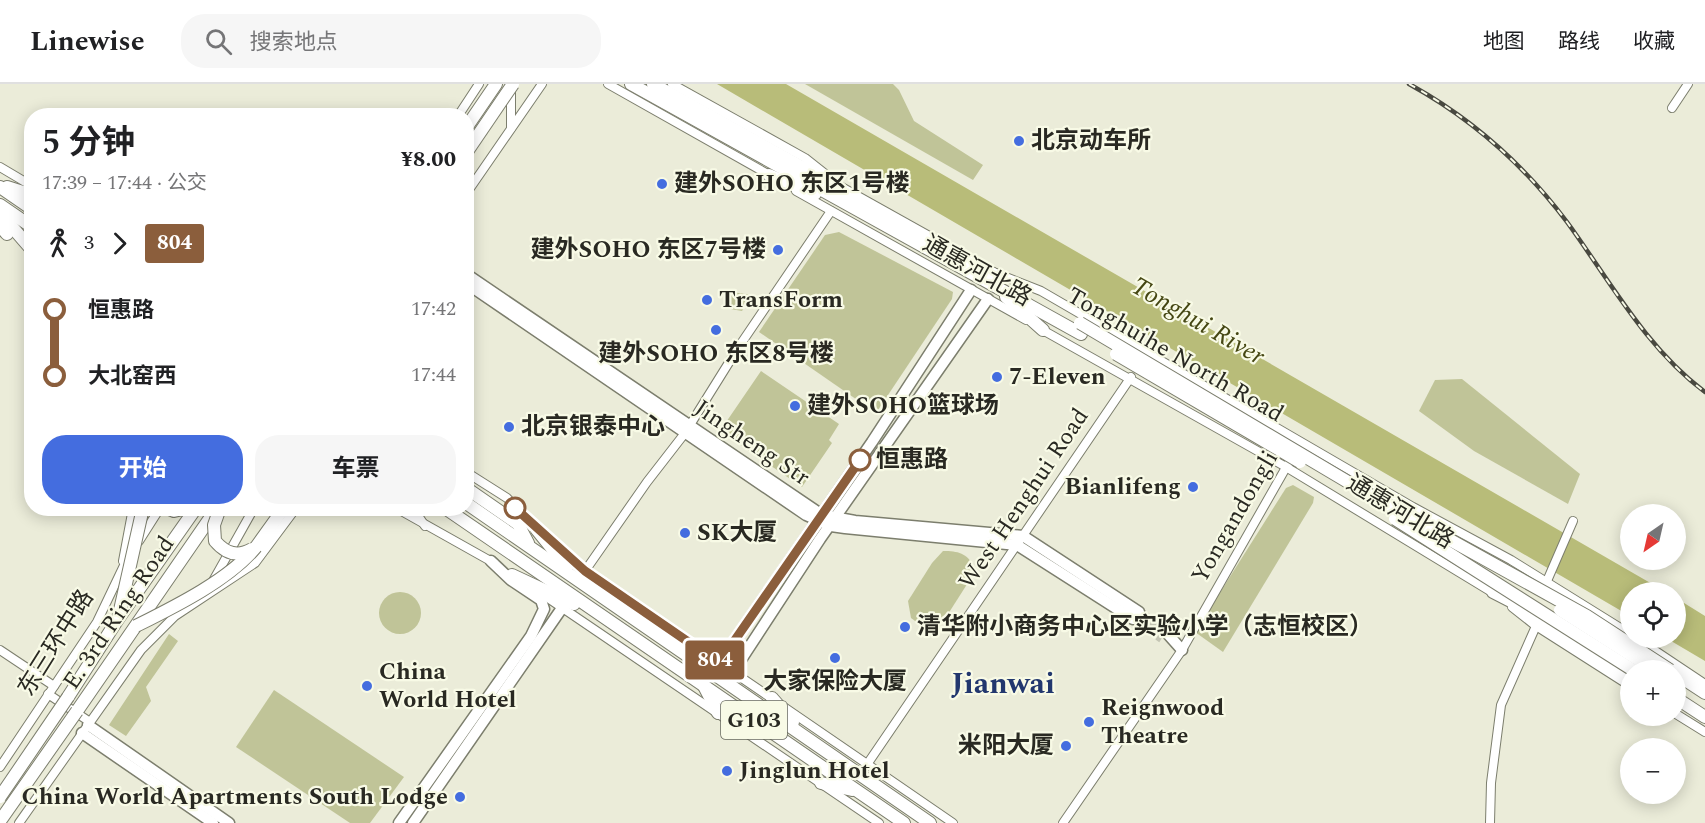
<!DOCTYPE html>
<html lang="zh">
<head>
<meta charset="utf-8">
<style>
  :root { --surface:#fff; --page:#f6f6f6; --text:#202124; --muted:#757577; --line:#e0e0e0; --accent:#446ddf }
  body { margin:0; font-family:Spectral,"Noto Sans SC",serif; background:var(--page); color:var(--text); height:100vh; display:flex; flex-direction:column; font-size:22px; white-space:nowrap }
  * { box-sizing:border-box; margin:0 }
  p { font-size:20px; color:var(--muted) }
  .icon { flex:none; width:33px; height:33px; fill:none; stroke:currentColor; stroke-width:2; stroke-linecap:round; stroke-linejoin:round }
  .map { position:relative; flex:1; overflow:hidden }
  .panel { position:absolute; left:24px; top:24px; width:450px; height:408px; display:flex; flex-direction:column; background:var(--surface); border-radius:24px; box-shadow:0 3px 15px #0003 }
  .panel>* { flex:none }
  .badge { padding:0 12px; border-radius:4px; font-size:21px; line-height:39px }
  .needle { width:39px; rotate:214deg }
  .fabs { position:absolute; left:1620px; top:420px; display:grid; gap:12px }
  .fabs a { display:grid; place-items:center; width:66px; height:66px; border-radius:50%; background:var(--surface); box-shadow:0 3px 15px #0003; font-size:30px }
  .map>.badge { position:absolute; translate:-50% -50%; box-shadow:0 0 0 3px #fff }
  .legs { display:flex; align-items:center; gap:9px; height:66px; padding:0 18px; font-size:20px }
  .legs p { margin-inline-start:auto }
  .summary { display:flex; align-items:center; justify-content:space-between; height:102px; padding:0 18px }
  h1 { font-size:33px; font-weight:700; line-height:45px }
  .action { display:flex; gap:12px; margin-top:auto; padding:12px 18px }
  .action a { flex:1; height:69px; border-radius:24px; background:var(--accent); color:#fff; font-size:24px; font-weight:700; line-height:69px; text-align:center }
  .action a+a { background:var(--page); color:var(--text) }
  ul { padding:0 18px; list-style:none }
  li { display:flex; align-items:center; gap:21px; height:66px; font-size:22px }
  li i { display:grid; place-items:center; width:9px; height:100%; margin:0 8px; background:currentColor }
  li i::after { content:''; width:15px; height:15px; margin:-8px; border:4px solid; border-radius:50%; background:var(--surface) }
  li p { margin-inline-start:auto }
  li:first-child i { background:linear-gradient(#0000 50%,currentColor 0) }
  li:last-child i { background:linear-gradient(currentColor 50%,#0000 0) }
  header { display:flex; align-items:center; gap:36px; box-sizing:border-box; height:84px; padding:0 30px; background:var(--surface); border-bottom:2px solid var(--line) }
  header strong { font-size:28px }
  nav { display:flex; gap:33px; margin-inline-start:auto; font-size:21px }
  .search { width:420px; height:54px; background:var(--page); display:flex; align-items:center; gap:15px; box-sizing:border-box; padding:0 21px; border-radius:24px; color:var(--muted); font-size:22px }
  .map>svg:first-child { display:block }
  .green { fill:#c0c498 }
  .water { fill:#b8bc79 }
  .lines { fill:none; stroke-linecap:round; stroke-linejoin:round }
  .major-tunnel { stroke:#c4c5b4; stroke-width:10; stroke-dasharray:10 5; stroke-linecap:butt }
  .minor-casing { stroke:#7c7e6d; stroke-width:10 }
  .major-casing { stroke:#7c7e6d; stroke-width:13 }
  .highway-casing { stroke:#7c7e6d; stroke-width:14 }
  .minor { stroke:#fff; stroke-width:8 }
  .major { stroke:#fff; stroke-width:10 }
  .highway { stroke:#fff; stroke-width:12 }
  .rail-casing { stroke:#494940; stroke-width:4.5 }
  .rail { stroke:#f8fae6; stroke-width:2; stroke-dasharray:7; stroke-linecap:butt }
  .highway-bridge-casing { stroke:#7c7e6d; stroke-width:14; stroke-linecap:butt }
  .highway-bridge { stroke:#fff; stroke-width:12 }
  .line-1-casing { stroke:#fff; stroke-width:14 }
  .line-1 { stroke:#8b5e3c; stroke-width:9 }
  .poi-dot { fill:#446ddf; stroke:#f8fae6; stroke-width:2 }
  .stop-1-dot { fill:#fff; stroke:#8b5e3c; stroke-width:3 }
  .labels { text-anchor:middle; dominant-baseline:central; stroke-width:4.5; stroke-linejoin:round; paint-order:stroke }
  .shield { fill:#f8fae6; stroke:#67685d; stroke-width:1.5 }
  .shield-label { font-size:22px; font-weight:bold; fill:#292922 }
  .poi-label { font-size:24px; font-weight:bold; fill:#292922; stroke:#f8fae6; text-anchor:start }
  .street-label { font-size:24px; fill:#292922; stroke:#f8fae6 }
  .stop-label { font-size:24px; font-weight:bold; fill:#292922; stroke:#f8fae6; text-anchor:start }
  .water-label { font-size:26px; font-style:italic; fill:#454713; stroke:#f8fae6 }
  .district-label { font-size:30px; font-weight:bold; fill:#22376e; stroke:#f8fae6 }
</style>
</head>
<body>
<header>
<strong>Linewise</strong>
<div class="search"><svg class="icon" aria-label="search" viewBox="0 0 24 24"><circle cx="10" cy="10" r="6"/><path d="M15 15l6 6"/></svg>搜索地点</div>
<nav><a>地图</a><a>路线</a><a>收藏</a></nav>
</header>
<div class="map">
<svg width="1705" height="739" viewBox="0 0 1705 739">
  <rect width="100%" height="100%" fill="#ebecd9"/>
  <g class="green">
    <path d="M805 0H893L899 6 914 37 983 81 973 96Z"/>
    <path d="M839 148 953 208 952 215 876 329 759 248 825 151Z"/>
    <path d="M725 207 752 211 742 227 725 224Z"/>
    <path d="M761 287 839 340 829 356 832 359 802 403 720 347Z"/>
    <path d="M1462 295 1580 390 1568 420 1474 367 1419 327 1435 296Z"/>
    <path d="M1293 401 1314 413 1313 419 1223 568 1195 548 1286 404Z"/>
    <path d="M943 467C958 467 967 469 974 483L971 494 941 541 926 545 911 534 908 517 932 479Z"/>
    <circle cx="400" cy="529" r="21"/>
    <path d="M169 550 178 557 146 603 151 617 126 652 109 641Z"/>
    <path d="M274 606 404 693 370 739H350L236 663Z"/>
  </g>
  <g class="water">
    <path d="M717 0H786L1666 508H1630V532Z"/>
    <path d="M1676 514 1705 532V577L1666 554H1676Z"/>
  </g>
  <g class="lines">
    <g class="major-tunnel">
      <path d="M1139 528 1166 548"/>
      <path d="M1133 535 1162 554"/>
    </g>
    <defs>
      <g id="minor">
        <path d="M608 0 773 93"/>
        <path d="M672 0 805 74 829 93"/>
        <path d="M1672 24 1688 0"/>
        <path d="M458 32 479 0"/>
        <path d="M511 44V7"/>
        <path d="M0 83 32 102"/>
        <path d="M796 107 1026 236"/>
        <path d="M466 110 542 0"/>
        <path d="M993 188 1041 207 1413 423 1511 476 1630 550"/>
        <path d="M1039 244 1286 383 1495 510"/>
        <path d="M466 388 507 414 540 448"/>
        <path d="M396 424 494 479"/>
        <path d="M413 424 425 442"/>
        <path d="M139 457 160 424"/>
        <path d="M554 460 585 487 774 616"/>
        <path d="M123 477 133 424"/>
        <path d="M585 487 647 398 685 349 738 264 831 127"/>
        <path d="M213 497 254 424"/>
        <path d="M1547 497 1573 437"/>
        <path d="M542 510 879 739"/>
        <path d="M1512 523 1536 542 1630 602"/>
        <path d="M1636 554 1705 600"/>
        <path d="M0 566 54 602"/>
        <path d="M48 610 90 638"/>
        <path d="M784 623 953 739"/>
        <path d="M1676 630 1705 648"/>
        <path d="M868 679 1131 293"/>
        <path d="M0 683 97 538 130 469"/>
        <path d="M19 739 141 566 175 532 255 479 296 424"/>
        <path d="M1063 739 1182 566 1288 380"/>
        <path d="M1490 739 1491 699 1501 621 1536 542"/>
      </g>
      <g id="major">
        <path d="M466 190 822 431 855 437 1023 452 1139 528"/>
        <path d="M466 199 806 431 831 442 845 444 1017 461 1133 535"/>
        <path d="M1166 548 1182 566"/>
        <path d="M704 584 719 579 872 358 971 206"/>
        <path d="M733 588 820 455 988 215"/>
        <path d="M88 641 229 739"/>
        <path d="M82 649 213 739"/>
        <path d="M399 739 531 552 544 525 541 516 511 496 491 477"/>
        <path d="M413 739 562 524"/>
      </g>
      <g id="highway">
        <path d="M631 0 1081 250"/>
        <path d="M653 0 995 191"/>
        <path d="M466 44 496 0"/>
        <path d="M769 91 815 110"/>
        <path d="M0 103 32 125"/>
        <path d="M7 103 32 111"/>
        <path d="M0 121 32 143"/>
        <path d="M0 129 32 166"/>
        <path d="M0 142 7 150"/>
        <path d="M1006 213 1043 246"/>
        <path d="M466 404 518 440 528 459"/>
        <path d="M466 419 930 739"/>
        <path d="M445 424 904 739"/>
        <path d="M537 446 567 483"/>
        <path d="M256 463 284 424"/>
        <path d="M512 491 574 520"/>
        <path d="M1493 508 1528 526 1630 594"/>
        <path d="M1676 590 1705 609"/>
        <path d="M704 602 718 629"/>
        <path d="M68 613 118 535 196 424"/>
        <path d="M772 614 793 638"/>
        <path d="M1676 614 1705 633"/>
        <path d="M77 627 217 424"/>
        <path d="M821 699 852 706"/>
      </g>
    </defs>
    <use href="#minor" class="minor-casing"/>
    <use href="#major" class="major-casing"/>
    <use href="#highway" class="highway-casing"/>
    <use href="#minor" class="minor"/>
    <use href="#major" class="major"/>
    <use href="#highway" class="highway"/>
    <defs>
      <path id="rail" d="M1409 0C1471 34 1525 82 1567 138 1610 197 1646 264 1705 308"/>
    </defs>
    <use href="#rail" class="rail-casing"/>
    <use href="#rail" class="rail"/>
    <defs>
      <g id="highway-bridge">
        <path d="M466 69 513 0"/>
        <path d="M1080 239 1380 417 1587 532 1670 586"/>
        <path d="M1116 270 1300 378"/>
        <path d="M167 424 174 427 187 424"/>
        <path d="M220 424 214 441 215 457C226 470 238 473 252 465"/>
        <path d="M1395 435 1633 586"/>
        <path d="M1560 526 1651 584"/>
        <path d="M118 535 143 424"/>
        <path d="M136 542C174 523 229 496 256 463"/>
        <path d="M0 713 68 613"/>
        <path d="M0 737 77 627"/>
      </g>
    </defs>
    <use href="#highway-bridge" class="highway-bridge-casing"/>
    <use href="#highway-bridge" class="highway-bridge"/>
  </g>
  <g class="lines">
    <defs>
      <path id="line-1" d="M515 424 585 487 719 579 860 376"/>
    </defs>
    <use href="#line-1" class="line-1-casing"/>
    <use href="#line-1" class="line-1"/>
  </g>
  <g class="poi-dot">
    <circle cx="1019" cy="57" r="6"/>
    <circle cx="662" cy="100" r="6"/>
    <circle cx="778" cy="166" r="6"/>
    <circle cx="707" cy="216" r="6"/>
    <circle cx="716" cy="246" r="6"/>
    <circle cx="997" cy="293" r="6"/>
    <circle cx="795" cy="322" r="6"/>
    <circle cx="509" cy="343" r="6"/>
    <circle cx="1193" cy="403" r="6"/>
    <circle cx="685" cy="449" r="6"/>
    <circle cx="905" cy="543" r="6"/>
    <circle cx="835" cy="574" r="6"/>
    <circle cx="367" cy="602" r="6"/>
    <circle cx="1089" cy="638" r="6"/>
    <circle cx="1066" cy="662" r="6"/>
    <circle cx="727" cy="687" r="6"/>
    <circle cx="460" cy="713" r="6"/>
  </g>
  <g class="stop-1-dot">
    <circle cx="860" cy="376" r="10"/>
    <circle cx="515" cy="424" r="10"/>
  </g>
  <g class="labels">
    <rect class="shield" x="721" y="617" width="66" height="38" rx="4.5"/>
    <g class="shield-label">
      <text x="754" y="636">G103</text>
    </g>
    <g class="poi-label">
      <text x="1031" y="57">北京动车所</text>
      <text x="674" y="100">建外SOHO 东区1号楼</text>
      <text x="766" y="166" text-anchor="end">建外SOHO 东区7号楼</text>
      <text x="719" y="216">TransForm</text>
      <text x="716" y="270" text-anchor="middle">建外SOHO 东区8号楼</text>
      <text x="1009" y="293">7-Eleven</text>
      <text x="807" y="322">建外SOHO篮球场</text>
      <text x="521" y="343">北京银泰中心</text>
      <text x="1181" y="403" text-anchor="end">Bianlifeng</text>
      <text x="697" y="449">SK大厦</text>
      <text x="917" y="543">清华附小商务中心区实验小学（志恒校区）</text>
      <text x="379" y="588">China<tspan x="379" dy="28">World Hotel</tspan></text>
      <text x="835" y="598" text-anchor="middle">大家保险大厦</text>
      <text x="1101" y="624">Reignwood<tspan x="1101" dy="28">Theatre</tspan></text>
      <text x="1054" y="662" text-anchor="end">米阳大厦</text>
      <text x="739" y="687">Jinglun Hotel</text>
      <text x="448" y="713" text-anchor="end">China World Apartments South Lodge</text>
    </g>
    <g class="street-label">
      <text transform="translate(977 187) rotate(29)">通惠河北路</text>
      <text transform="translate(1175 271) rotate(30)">Tonghuihe North Road</text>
      <text transform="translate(752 359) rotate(34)">Jingheng Str</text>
      <text transform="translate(1024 415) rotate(-56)">West Henghui Road</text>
      <text transform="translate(1400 428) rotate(31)">通惠河北路</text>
      <text transform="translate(1235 433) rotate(-60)">Yongandongli</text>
      <text transform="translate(119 529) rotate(-56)">E. 3rd Ring Road</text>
      <text transform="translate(56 559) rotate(-58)">东三环中路</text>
    </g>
    <g class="stop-label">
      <text x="876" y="376">恒惠路</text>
    </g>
    <g class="water-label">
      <text transform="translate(1198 237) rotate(30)">Tonghui River</text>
    </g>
    <g class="district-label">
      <text x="1003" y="600">Jianwai</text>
    </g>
  </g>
</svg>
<div class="fabs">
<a><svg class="needle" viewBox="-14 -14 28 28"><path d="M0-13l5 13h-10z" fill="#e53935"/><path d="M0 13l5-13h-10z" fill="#757577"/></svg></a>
<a><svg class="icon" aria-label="locate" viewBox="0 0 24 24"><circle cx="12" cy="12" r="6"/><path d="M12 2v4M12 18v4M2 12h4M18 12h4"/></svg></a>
<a>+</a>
<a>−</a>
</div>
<b class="badge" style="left:715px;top:576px;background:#8b5e3c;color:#fff">804</b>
<section class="panel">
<div class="summary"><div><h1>5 分钟</h1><p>17:39 – 17:44 · 公交</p></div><b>¥8.00</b></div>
<div class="legs"><svg class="icon" aria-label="walk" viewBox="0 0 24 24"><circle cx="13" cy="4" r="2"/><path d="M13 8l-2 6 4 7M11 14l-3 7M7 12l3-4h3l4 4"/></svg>3<svg class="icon" aria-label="forward" viewBox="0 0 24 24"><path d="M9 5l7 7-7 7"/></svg><b class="badge" style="background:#8b5e3c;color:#fff">804</b></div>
<ul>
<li><i style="color:#8b5e3c"></i><b>恒惠路</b><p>17:42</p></li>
<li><i style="color:#8b5e3c"></i><b>大北窑西</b><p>17:44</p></li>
</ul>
<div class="action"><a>开始</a><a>车票</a></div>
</section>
</div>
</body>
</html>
